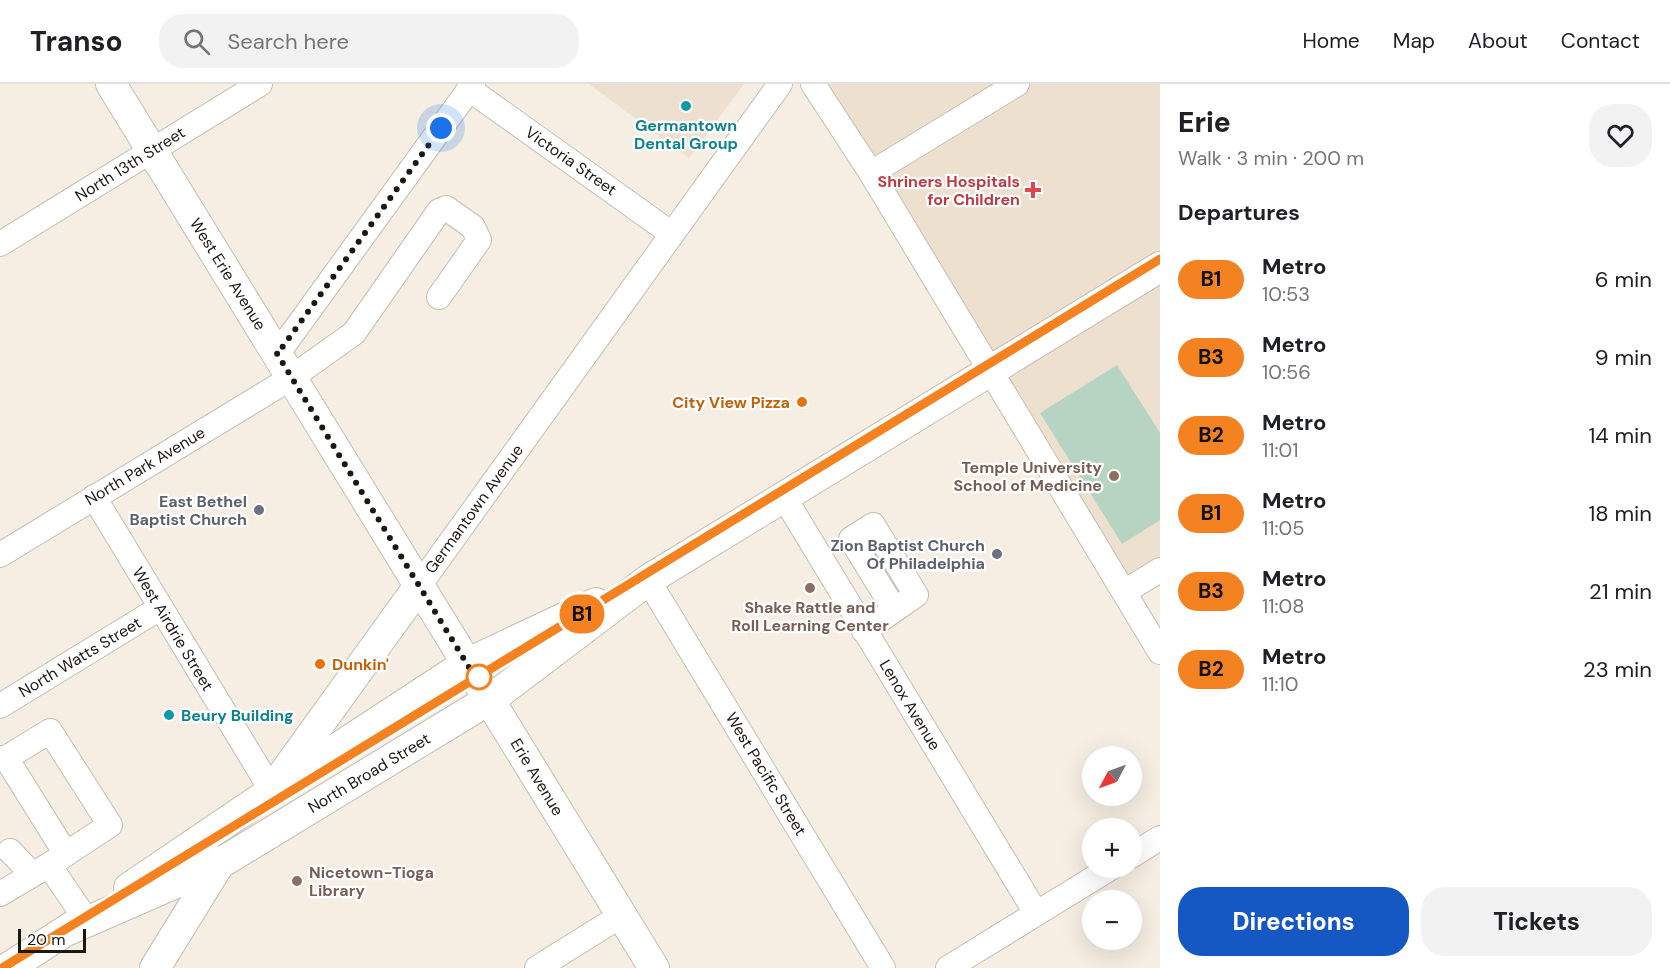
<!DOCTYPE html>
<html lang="en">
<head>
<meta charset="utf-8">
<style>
  :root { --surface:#fff; --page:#f2f2f2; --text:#202124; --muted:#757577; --line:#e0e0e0; --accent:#1658c3 }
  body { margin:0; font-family:"DM Sans",sans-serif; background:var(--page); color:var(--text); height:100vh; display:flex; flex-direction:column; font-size:22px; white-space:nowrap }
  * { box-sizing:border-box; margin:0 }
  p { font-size:20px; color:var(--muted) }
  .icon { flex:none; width:33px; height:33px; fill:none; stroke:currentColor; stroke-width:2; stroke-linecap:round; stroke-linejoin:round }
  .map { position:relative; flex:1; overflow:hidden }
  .details { display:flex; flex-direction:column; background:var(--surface); width:510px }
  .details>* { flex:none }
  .badge { padding:0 12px; border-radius:20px; font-size:21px; line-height:39px }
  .needle { width:39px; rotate:229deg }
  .fabs { position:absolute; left:1082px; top:662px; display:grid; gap:12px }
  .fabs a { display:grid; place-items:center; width:60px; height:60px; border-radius:50%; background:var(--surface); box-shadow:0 6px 24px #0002; font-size:30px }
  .scale { position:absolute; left:18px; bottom:15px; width:68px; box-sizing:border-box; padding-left:6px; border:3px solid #1b1814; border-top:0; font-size:16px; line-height:21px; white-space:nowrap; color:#1b1814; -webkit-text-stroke:4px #fff; paint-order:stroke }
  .you { position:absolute; width:30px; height:30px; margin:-15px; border:4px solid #fff; border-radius:50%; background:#1a73e8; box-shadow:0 0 0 9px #1a73e833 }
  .map>.badge { position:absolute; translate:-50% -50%; box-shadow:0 0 0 3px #fff }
  h2 { padding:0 18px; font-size:22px; line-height:54px }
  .round { display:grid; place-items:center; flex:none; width:63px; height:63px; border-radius:24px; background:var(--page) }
  .summary { display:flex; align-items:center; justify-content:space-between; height:102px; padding:0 18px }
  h1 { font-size:28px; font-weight:800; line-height:45px }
  .button { display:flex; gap:12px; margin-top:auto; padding:12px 18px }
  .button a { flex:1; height:69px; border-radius:24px; background:var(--accent); color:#fff; font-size:24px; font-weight:800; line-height:69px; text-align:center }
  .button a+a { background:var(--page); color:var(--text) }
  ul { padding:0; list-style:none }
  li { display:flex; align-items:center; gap:18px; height:78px; padding:0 18px }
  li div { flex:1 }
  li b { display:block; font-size:22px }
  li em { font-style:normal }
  li .badge { min-width:66px; font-weight:700; text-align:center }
  header { display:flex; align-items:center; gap:36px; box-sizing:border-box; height:84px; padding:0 30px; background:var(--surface); border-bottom:2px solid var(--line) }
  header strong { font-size:28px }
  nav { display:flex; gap:33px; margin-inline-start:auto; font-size:21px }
  .search { width:420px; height:54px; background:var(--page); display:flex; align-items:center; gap:15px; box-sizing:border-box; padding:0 21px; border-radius:24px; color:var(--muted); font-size:22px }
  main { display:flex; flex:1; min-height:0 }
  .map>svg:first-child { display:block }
  .built { fill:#ede0cf }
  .green { fill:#b6d4c1 }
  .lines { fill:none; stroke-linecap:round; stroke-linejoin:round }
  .minor-casing { stroke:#c5bdb3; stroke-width:26 }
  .major-casing { stroke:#c5bdb3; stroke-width:32 }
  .minor { stroke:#fff; stroke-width:24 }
  .major { stroke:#fff; stroke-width:30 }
  .line-casing { stroke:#fff; stroke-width:14 }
  .line { stroke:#f58220; stroke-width:9 }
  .walk { stroke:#1b1814; stroke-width:6; stroke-dasharray:0 10.8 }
  .culture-dot { fill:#0f9aa8; stroke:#fff; stroke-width:2 }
  .health-dot { fill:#e0444e; stroke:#fff; stroke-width:2 }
  .food-dot { fill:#e8710a; stroke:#fff; stroke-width:2 }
  .education-dot { fill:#8d6e63; stroke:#fff; stroke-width:2 }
  .worship-dot { fill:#6b7280; stroke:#fff; stroke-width:2 }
  .stop-dot { fill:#fff; stroke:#f58220; stroke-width:3 }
  .labels { text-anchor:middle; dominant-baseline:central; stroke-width:4.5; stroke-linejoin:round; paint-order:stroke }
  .culture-label { font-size:16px; font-weight:bold; fill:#0d838f; stroke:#fff }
  .street-label { font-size:16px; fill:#1b1814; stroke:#fff }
  .health-label { font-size:16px; font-weight:bold; fill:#be3a42; stroke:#fff; text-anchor:end }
  .food-label { font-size:16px; font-weight:bold; fill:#c56008; stroke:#fff; text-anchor:end }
  .education-label { font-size:16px; font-weight:bold; fill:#785e54; stroke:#fff; text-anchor:end }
  .worship-label { font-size:16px; font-weight:bold; fill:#5b616d; stroke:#fff; text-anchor:end }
</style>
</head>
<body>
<header>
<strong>Transo</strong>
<div class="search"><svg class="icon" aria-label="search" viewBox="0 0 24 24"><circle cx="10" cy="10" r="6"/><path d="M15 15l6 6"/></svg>Search here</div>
<nav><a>Home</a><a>Map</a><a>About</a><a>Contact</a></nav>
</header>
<main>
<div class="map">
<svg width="1160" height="884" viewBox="0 0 1160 884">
  <rect width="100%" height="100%" fill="#f6eee3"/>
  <g class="built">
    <path d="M589 0H744L689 74Z"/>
    <path d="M813 0H1160V486L1124 508Z"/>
  </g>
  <path class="green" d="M1117 281 1160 349V436L1122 460 1040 329Z"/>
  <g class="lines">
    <defs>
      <g id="minor">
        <path d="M813 0 871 89 1160 568"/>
        <path d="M469 5 672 150"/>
        <path d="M871 89 1017 0"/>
        <path d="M0 160 260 0"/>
        <path d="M276 268 281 265 473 0"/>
        <path d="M94 413 272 707"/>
        <path d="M784 413 1036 829"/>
        <path d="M0 471 291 294 354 249 439 127 446 124 473 143 479 156 439 213"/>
        <path d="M648 496 883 884"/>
        <path d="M419 502 780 0"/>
        <path d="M1124 508 1160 486"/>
        <path d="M864 547 916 511 873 441 851 455 894 525"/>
        <path d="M0 622 160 524"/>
        <path d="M0 674H6L50 647 110 741 49 781 85 834"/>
        <path d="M6 674 66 770"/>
        <path d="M10 767 32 790"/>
        <path d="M1131 772 1160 754"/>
        <path d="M0 810 49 781"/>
        <path d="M537 884 622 831"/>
        <path d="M948 884 1112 783"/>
      </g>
      <g id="major">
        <path d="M111 0 654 884"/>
        <path d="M282 692 419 502"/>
        <path d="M129 804 272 707 466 580 596 519"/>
        <path d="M68 846 219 780 495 612 648 496 1160 183"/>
        <path d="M8 884 84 835"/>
        <path d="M155 884 221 777"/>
      </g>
    </defs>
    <use href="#minor" class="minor-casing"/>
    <use href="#major" class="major-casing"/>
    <use href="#minor" class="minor"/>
    <use href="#major" class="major"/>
  </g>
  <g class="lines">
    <defs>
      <path id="line" d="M2 884 1160 175"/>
    </defs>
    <use href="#line" class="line-casing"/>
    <use href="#line" class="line"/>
    <path class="walk" d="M441 44 281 265 276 268 478 598 479 593"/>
  </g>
  <g class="culture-dot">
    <circle cx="686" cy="22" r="6"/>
    <circle cx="169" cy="631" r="6"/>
  </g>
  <path class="health-dot" d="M1030 97h6v6h6v6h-6v6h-6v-6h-6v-6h6z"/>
  <g class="food-dot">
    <circle cx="802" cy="318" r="6"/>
    <circle cx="320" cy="580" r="6"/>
  </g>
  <g class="education-dot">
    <circle cx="1114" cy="392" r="6"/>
    <circle cx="810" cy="504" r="6"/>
    <circle cx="297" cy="797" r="6"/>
  </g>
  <g class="worship-dot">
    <circle cx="259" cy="426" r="6"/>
    <circle cx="997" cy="470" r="6"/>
  </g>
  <circle class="stop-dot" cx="479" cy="593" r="12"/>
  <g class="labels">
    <g class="culture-label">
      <text x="686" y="41">Germantown<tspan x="686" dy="18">Dental Group</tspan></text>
      <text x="181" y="631" text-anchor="start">Beury Building</text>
    </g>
    <g class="street-label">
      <text transform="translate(571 77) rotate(35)">Victoria Street</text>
      <text transform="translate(130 80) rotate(-32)">North 13th Street</text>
      <text transform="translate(228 190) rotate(58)">West Erie Avenue</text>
      <text transform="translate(145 382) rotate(-31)">North Park Avenue</text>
      <text transform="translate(474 425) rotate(-54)">Germantown Avenue</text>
      <text transform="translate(173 545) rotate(59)">West Airdrie Street</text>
      <text transform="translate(80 573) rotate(-31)">North Watts Street</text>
      <text transform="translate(910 621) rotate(59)">Lenox Avenue</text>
      <text transform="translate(369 689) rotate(-31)">North Broad Street</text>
      <text transform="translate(766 690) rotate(59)">West Pacific Street</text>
      <text transform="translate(537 693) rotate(59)">Erie Avenue</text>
    </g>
    <g class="health-label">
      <text x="1020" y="97">Shriners Hospitals<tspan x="1020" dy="18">for Children</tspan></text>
    </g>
    <g class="food-label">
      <text x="790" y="318">City View Pizza</text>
      <text x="332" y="580" text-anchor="start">Dunkin'</text>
    </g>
    <g class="education-label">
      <text x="1102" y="383">Temple University<tspan x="1102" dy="18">School of Medicine</tspan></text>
      <text x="810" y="523" text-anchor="middle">Shake Rattle and<tspan x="810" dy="18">Roll Learning Center</tspan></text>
      <text x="309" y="788" text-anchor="start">Nicetown-Tioga<tspan x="309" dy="18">Library</tspan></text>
    </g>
    <g class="worship-label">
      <text x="247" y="417">East Bethel<tspan x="247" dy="18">Baptist Church</tspan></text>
      <text x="985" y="461">Zion Baptist Church<tspan x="985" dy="18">Of Philadelphia</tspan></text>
    </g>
  </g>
</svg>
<div class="fabs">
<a><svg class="needle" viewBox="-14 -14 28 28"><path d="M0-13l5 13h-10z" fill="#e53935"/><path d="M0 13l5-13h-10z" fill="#757577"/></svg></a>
<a>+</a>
<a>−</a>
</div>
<div class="scale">20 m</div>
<div class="you" style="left:441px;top:44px"></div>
<b class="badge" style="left:582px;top:530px;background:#f58220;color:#111">B1</b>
</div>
<section class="details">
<div class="summary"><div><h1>Erie</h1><p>Walk · 3 min · 200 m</p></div><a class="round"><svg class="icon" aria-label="heart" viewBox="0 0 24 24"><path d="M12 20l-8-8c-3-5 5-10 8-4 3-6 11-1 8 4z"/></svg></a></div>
<h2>Departures</h2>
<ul>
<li><span class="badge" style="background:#f58220;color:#111">B1</span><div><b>Metro</b><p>10:53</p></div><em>6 min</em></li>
<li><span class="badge" style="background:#f58220;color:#111">B3</span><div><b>Metro</b><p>10:56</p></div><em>9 min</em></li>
<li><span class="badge" style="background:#f58220;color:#111">B2</span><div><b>Metro</b><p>11:01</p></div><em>14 min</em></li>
<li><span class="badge" style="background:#f58220;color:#111">B1</span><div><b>Metro</b><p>11:05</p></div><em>18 min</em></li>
<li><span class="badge" style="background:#f58220;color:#111">B3</span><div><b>Metro</b><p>11:08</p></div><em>21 min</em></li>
<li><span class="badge" style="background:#f58220;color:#111">B2</span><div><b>Metro</b><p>11:10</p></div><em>23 min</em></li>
</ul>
<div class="button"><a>Directions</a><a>Tickets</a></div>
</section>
</main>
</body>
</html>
